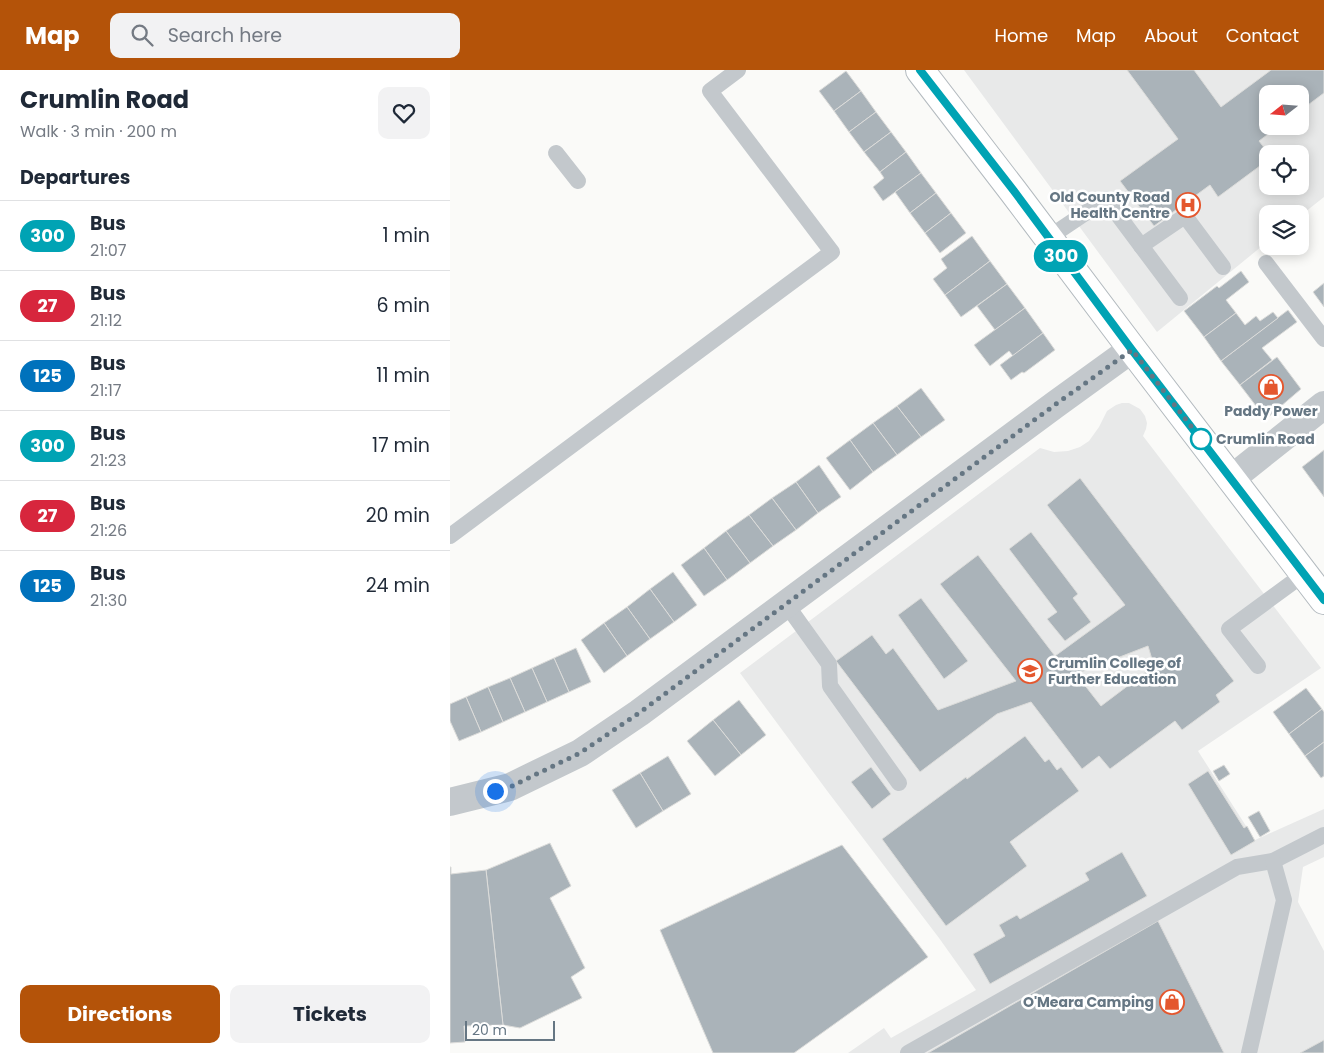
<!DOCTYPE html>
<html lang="en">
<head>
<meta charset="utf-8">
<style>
  :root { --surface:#fff; --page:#f2f2f3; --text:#1f2937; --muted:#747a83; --line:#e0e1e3; --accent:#b45309 }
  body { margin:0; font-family:Poppins,sans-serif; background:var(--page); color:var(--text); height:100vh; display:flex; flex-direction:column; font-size:19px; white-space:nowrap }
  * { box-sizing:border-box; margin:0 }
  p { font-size:16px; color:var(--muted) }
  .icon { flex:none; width:28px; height:28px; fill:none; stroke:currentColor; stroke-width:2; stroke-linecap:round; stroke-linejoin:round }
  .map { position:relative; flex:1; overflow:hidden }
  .sheet { display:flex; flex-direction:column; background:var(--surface); width:450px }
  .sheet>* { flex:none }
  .badge { padding:0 10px; border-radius:16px; font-size:18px; line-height:32px }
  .needle { width:32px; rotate:253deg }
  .buttons { position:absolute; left:809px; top:15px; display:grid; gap:10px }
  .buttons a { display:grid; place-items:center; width:50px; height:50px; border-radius:10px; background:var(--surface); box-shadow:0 2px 12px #0003; font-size:25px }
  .scale { position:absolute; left:15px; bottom:12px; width:90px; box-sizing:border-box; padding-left:5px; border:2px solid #657683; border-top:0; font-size:14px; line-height:18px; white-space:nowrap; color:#657683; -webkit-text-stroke:4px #fff; paint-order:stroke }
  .you { position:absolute; width:25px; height:25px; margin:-12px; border:4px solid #fff; border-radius:50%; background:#1a73e8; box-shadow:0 0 0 8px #1a73e833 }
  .map>.badge { position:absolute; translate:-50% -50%; box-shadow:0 0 0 2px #fff }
  h2 { padding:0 20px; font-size:19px; line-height:45px }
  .round { display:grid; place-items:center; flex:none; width:52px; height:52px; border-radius:10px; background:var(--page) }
  .overview { display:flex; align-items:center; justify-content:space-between; height:85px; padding:0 20px }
  h1 { font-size:24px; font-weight:700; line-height:38px }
  .action { display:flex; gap:10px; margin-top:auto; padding:10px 20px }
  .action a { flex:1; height:58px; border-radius:10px; background:var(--accent); color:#fff; font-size:20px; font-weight:700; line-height:58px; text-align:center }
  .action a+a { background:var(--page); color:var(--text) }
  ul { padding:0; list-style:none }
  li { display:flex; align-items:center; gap:15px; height:70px; padding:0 20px; border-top:1px solid var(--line) }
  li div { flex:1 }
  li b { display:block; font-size:19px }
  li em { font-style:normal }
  li .badge { min-width:55px; font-weight:700; text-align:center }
  header { display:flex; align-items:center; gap:30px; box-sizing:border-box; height:70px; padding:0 25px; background:var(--accent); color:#fff }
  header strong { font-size:24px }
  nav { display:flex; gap:28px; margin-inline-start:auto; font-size:18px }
  .search { width:350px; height:45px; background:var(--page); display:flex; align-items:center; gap:12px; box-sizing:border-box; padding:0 18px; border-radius:10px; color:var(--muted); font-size:19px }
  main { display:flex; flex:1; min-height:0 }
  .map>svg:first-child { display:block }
  .built { fill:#e8e9e9; fill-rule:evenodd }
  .building { fill:#aab3b9; stroke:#dcdcda; fill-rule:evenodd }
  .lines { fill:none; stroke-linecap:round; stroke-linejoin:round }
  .secondary-casing { stroke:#b3babf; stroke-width:30 }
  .lane { stroke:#c3c8cc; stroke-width:16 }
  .street { stroke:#c3c8cc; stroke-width:28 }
  .secondary { stroke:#fff; stroke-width:28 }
  .line-casing { stroke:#fff; stroke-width:11 }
  .line { stroke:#00a3b4; stroke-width:8 }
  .walk { stroke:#657683; stroke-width:5; stroke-dasharray:0 9 }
  .stop-dot { fill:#fff; stroke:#00a3b4; stroke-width:2.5 }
  .labels { text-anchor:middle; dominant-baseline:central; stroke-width:5; stroke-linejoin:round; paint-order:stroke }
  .poi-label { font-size:14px; font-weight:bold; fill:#657683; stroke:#fff; text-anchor:end }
  .stop-label { font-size:14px; font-weight:bold; fill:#657683; stroke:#fff; text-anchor:start }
</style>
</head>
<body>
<header>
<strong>Map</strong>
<div class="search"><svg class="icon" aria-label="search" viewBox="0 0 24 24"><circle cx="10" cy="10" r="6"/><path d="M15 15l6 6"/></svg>Search here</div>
<nav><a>Home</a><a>Map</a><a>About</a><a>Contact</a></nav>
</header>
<main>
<section class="sheet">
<div class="overview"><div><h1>Crumlin Road</h1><p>Walk · 3 min · 200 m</p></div><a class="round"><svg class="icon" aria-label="heart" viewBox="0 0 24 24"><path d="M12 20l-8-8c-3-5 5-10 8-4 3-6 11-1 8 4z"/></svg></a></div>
<h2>Departures</h2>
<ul>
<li><span class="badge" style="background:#00a3b4;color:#fff">300</span><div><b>Bus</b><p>21:07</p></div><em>1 min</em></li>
<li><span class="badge" style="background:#d7263d;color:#fff">27</span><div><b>Bus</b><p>21:12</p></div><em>6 min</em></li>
<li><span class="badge" style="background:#0072bc;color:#fff">125</span><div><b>Bus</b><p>21:17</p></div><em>11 min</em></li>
<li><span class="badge" style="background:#00a3b4;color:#fff">300</span><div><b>Bus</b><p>21:23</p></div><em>17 min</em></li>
<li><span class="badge" style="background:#d7263d;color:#fff">27</span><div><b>Bus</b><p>21:26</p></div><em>20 min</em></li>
<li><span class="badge" style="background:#0072bc;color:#fff">125</span><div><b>Bus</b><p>21:30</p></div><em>24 min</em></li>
</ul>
<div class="action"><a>Directions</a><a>Tickets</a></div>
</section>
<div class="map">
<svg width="874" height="983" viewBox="0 0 874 983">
  <rect width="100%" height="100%" fill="#fafaf8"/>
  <g class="built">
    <path d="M514 0H874V127L850 146V144H818L817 172 707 262ZM818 24H850V56H818ZM818 84H850V116H818Z"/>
    <path d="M672 333H679L690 339 695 346 697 353 696 359 693 366 871 598 748 681 805 770 874 739V787L853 797 848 832 874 881V983H398L434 958 441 968 526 920 489 868 378 722 290 603 590 378 604 382 618 381 630 377 639 371 649 357 657 341 666 335Z"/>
  </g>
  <g class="building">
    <path d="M677 0H744L771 37 821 0H874V23L850 41V24H818V56H829L809 71 819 84H818V90L768 127 760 115 704 156 670 111 728 69Z"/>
    <path d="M396 1 411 21 384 41 369 21Z"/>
    <path d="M411 21 426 42 399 62 384 41Z"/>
    <path d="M426 42 441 62 414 82 399 62Z"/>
    <path d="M441 62 456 82 430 102 414 82Z"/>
    <path d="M456 82 471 103 433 131 423 117 434 108 430 102Z"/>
    <path d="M471 103 486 123 460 143 445 122Z"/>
    <path d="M486 123 501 143 475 163 460 143Z"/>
    <path d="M501 143 516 163 490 183 475 163Z"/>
    <path d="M522 166 540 191 495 225 483 209 497 198 491 189Z"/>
    <path d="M540 191 557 214 511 247 495 225Z"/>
    <path d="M791 201 799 212 776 230 786 243 754 267 734 241 767 216 769 218Z"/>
    <path d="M874 213V237L863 222Z"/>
    <path d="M557 214 575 238 545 260 527 236Z"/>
    <path d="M575 238 593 263 563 286 559 281 540 296 524 275Z"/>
    <path d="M838 240 847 252 812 278 822 290 790 315 771 291Z"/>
    <path d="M823 242 828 248 771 291 754 267 786 243 795 255 806 246 810 251Z"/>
    <path d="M593 263 605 280 574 303 572 302 561 310 550 295Z"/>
    <path d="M827 287 851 319 816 349 790 315Z"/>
    <path d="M471 318 495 350 471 367 447 336Z"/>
    <path d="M447 336 471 367 447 385 423 353Z"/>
    <path d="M423 353 447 385 423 402 400 370Z"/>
    <path d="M400 370 423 402 400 420 376 388Z"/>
    <path d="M874 380V427L852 397Z"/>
    <path d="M369 395 391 427 368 443 346 412Z"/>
    <path d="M630 408 784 611 766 625 770 632 732 660 725 651 660 699 649 686 632 699 581 632 547 644 470 702 386 591 422 565 436 584 443 578 488 640 566 611 490 514 528 485 605 586 675 535 597 435ZM698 576 704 596 651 636 626 604Z"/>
    <path d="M346 412 368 443 346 460 322 428Z"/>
    <path d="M322 428 346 460 323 476 299 445Z"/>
    <path d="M299 445 323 476 300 493 276 461Z"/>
    <path d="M276 461 300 493 277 510 254 478Z"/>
    <path d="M581 462 628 524 623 528 641 552 615 571 597 549 607 542 559 479Z"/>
    <path d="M254 478 277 510 254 526 231 495Z"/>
    <path d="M223 502 247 535 224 552 200 519Z"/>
    <path d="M200 519 224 552 200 569 177 537Z"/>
    <path d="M471 528 518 591 494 609 448 545Z"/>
    <path d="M177 537 200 569 177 586 154 553Z"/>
    <path d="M154 553 177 586 154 603 131 570Z"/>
    <path d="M126 578 141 612 119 622 104 588Z"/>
    <path d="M104 588 119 622 97 632 82 598Z"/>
    <path d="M82 598 97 632 75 642 60 608Z"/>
    <path d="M60 608 75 642 53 652 38 617Z"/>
    <path d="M38 617 53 652 31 662 16 627Z"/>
    <path d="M856 618 872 639 839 664 823 642Z"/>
    <path d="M16 627 31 662 9 671 0 651V634Z"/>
    <path d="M289 630 316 665 291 685 263 650Z"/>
    <path d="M872 639 874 642V672L855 686 839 664Z"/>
    <path d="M263 650 291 685 265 706 237 671Z"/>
    <path d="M575 666 595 692 599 689 607 700 611 697 629 721 560 772 577 796 496 856 432 769 516 707 517 709Z"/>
    <path d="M874 672V706L871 708 855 686Z"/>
    <path d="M218 686 241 724 213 741 190 703Z"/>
    <path d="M774 695 780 704 769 711 763 701Z"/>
    <path d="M421 697 441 724 422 739 401 712Z"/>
    <path d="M758 701 794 758 797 756 805 771 781 785 738 714Z"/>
    <path d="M190 703 213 741 186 758 162 720Z"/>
    <path d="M809 741 820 761 810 767 798 747Z"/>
    <path d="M100 773 121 816 100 828 135 898 121 907 132 928 70 958 53 955 36 800Z"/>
    <path d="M392 775 478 887 344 983H263L210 860Z"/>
    <path d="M672 782 697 826 540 914 523 884 555 866 549 855 567 845 570 849 639 810 635 803Z"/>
    <path d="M0 797H1V804L36 800 53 955 14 956 15 972 0 973Z"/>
    <path d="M708 851 774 983H478Z"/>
    <path d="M874 970V983H850Z"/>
  </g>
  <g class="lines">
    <defs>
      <path id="secondary" d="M470 0 563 121 682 279 874 530"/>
    </defs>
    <use href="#secondary" class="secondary-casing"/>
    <g class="lane">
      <path d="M106 83 128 111"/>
      <path d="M598 168 656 129 730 228"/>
      <path d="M691 176 735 146 773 197"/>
      <path d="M816 193 874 269"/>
      <path d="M0 466 382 182 260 21 288 0"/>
      <path d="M336 534 379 594 380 616 449 713"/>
      <path d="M808 596 779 559 854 504"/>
      <path d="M458 983 787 797 823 791 874 765"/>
      <path d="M799 983 834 830 823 791"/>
    </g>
    <g class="street">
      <path d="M781 409 874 335"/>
      <path d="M0 732 60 717 130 683 189 643 606 334 682 279"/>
    </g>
    <use href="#secondary" class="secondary"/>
  </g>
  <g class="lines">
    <defs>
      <path id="line" d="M470 0 564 121 682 280 874 530"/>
    </defs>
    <use href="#line" class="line-casing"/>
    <use href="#line" class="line"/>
    <path class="walk" d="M45 721 60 717 130 683 189 643 606 334 682 280 751 369"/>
  </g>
  <defs>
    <symbol id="hospital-ring" viewBox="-11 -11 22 22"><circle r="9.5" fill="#fff" stroke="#e4572e" stroke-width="1.5"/><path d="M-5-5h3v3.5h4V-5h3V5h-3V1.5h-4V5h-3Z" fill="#e4572e"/></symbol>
    <symbol id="shop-ring" viewBox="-11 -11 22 22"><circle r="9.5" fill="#fff" stroke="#e4572e" stroke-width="1.5"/><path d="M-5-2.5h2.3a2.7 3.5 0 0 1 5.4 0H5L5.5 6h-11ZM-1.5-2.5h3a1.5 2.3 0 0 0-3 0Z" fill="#e4572e"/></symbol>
    <symbol id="university-ring" viewBox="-11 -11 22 22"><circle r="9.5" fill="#fff" stroke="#e4572e" stroke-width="1.5"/><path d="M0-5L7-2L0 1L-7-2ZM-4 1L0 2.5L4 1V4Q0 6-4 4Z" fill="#e4572e"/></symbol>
  </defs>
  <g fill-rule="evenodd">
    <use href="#hospital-ring" x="724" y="121" width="28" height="28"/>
    <use href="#shop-ring" x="807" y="303" width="28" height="28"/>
    <use href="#university-ring" x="566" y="587" width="28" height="28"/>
    <use href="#shop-ring" x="708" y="918" width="28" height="28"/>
  </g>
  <circle class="stop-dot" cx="751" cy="369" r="10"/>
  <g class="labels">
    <g class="poi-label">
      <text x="720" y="127">Old County Road<tspan x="720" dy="16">Health Centre</tspan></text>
      <text x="821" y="341" text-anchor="middle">Paddy Power</text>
      <text x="598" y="593" text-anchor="start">Crumlin College of<tspan x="598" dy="16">Further Education</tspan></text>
      <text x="704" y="932">O'Meara Camping</text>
    </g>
    <g class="stop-label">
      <text x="766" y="369">Crumlin Road</text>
    </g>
  </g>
</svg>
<div class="buttons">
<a><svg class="needle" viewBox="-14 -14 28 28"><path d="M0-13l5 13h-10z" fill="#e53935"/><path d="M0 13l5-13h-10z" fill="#747a83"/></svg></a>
<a><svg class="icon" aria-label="locate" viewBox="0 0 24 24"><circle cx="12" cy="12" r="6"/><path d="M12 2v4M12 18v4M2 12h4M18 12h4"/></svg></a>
<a><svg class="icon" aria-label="layers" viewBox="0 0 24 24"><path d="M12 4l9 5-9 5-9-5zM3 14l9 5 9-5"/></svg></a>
</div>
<div class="scale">20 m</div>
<div class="you" style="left:45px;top:721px"></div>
<b class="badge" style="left:611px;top:186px;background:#00a3b4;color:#fff">300</b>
</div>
</main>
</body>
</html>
